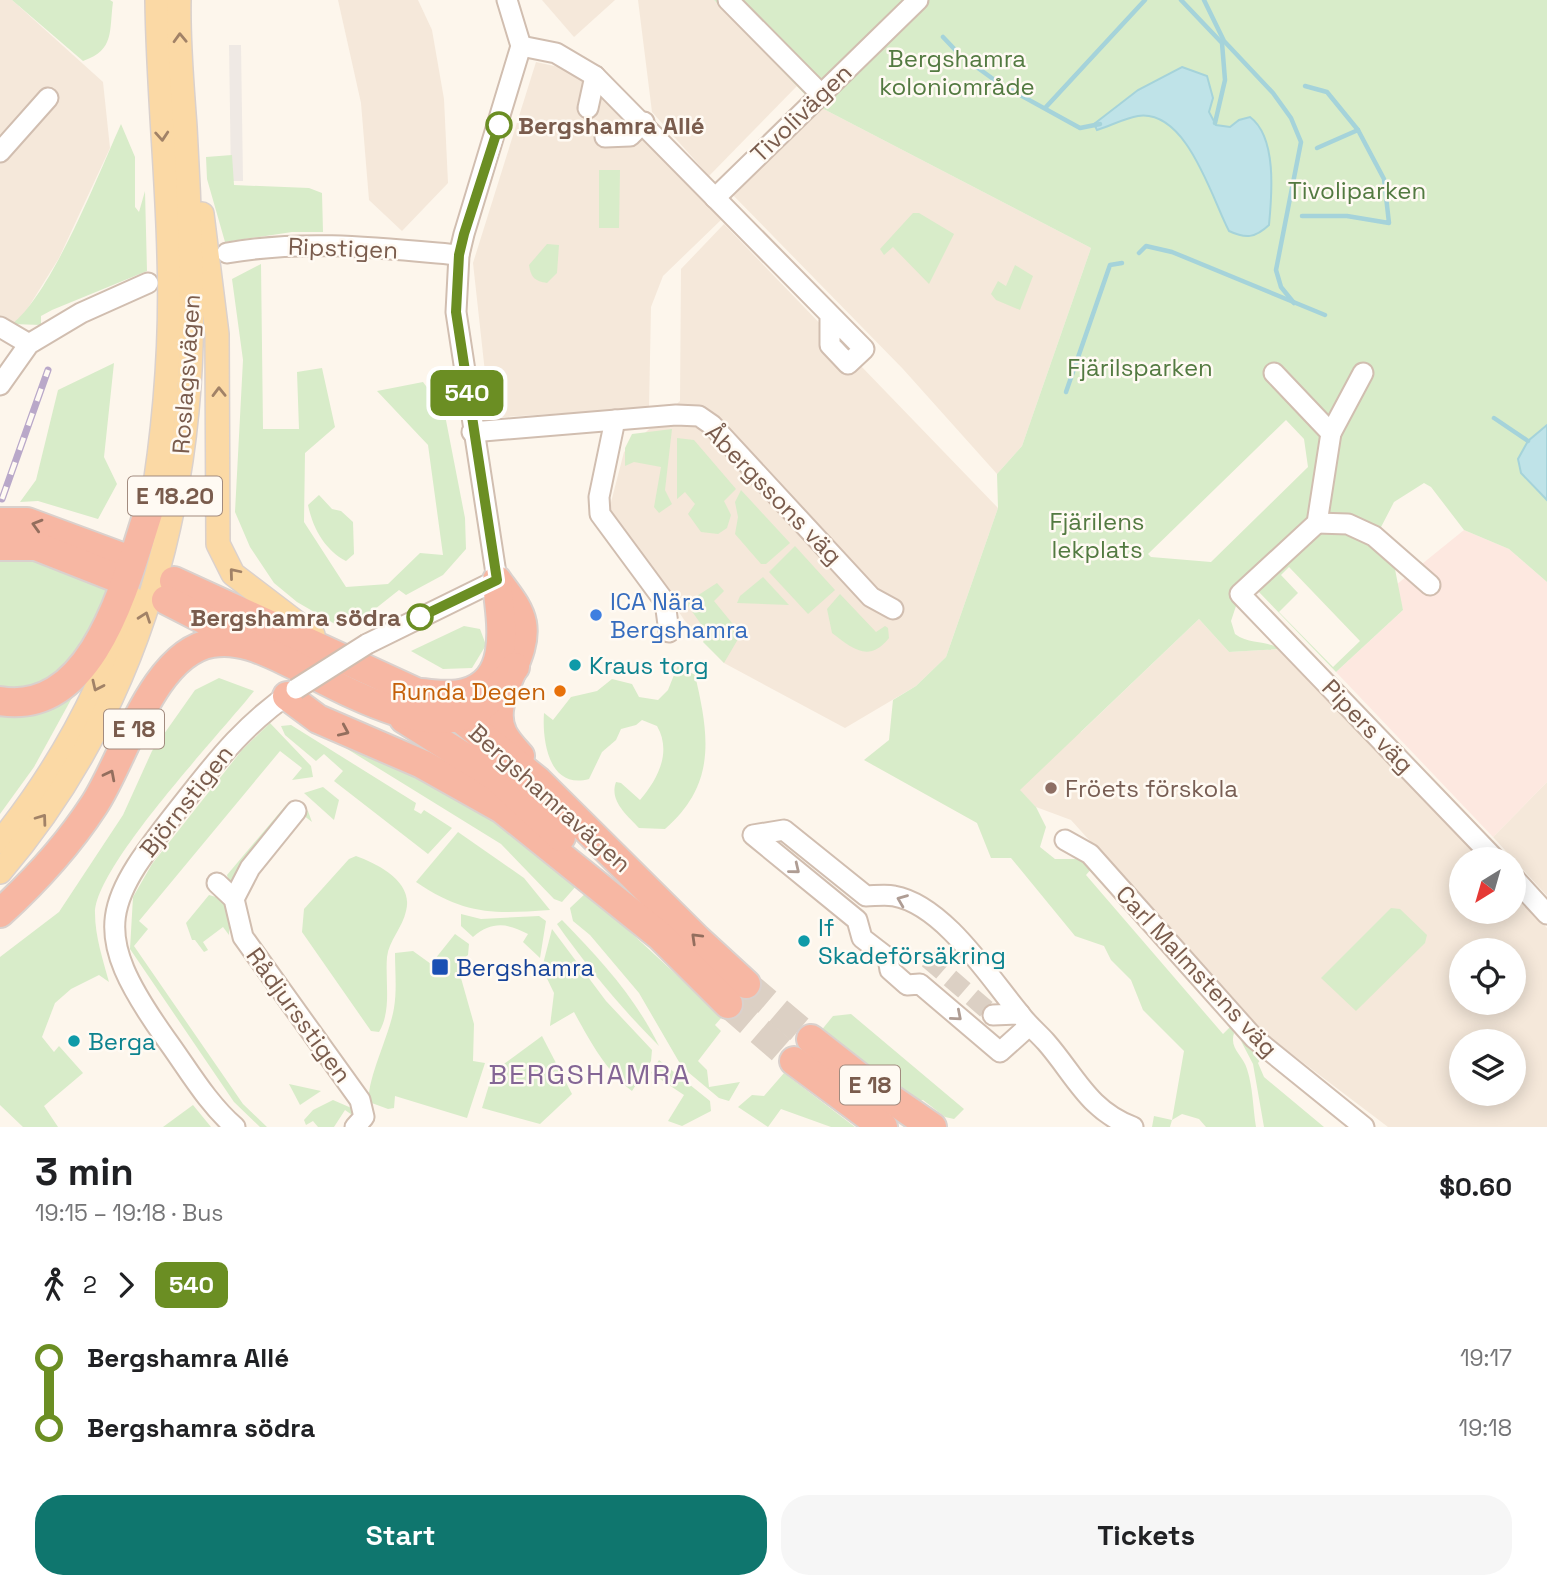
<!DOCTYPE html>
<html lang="en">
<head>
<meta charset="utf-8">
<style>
  :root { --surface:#fff; --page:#f6f6f6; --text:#202124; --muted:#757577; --accent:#0f766e }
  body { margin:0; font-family:"Space Grotesk",sans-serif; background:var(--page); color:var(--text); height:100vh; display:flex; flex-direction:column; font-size:26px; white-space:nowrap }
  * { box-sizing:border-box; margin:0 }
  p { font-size:23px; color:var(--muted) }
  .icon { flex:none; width:38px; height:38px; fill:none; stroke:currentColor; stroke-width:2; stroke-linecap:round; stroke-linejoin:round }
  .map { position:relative; height:1127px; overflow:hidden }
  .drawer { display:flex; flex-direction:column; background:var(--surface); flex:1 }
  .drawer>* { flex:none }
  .badge { padding:0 14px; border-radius:10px; font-size:24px; line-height:46px }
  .needle { width:46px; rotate:217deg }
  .controls { position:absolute; left:1449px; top:847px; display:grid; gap:14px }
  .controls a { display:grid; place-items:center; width:77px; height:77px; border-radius:50%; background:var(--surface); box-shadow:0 4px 18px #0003; font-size:35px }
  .map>.badge { position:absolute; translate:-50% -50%; box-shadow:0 0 0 4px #fff }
  .legs { display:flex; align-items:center; gap:10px; height:77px; padding:0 35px; font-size:23px }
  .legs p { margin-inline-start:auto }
  .headline { display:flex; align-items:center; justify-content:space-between; height:119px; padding:0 35px }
  h1 { font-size:38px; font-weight:700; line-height:52px }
  .button { display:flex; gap:14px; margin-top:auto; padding:14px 35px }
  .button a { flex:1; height:80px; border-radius:28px; background:var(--accent); color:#fff; font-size:28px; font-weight:700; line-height:80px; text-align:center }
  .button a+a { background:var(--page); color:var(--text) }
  ul { padding:0 35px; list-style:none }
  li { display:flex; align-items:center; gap:24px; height:70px; font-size:26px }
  li i { display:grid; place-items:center; width:10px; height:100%; margin:0 9px; background:currentColor }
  li i::after { content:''; width:18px; height:18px; margin:-9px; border:5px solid; border-radius:50%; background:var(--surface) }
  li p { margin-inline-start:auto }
  li:first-child i { background:linear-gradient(#0000 50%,currentColor 0) }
  li:last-child i { background:linear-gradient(currentColor 50%,#0000 0) }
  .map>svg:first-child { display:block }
  .residential { fill:#f5e8da; fill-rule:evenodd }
  .commercial { fill:#fde8e0 }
  .industrial { fill:#efe9e4 }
  .green { fill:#d8ecc9; fill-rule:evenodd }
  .water { fill:#bfe3e8; stroke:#a5d3da; stroke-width:2 }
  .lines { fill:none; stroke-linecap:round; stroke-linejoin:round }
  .stream { stroke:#a5d3da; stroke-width:4.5 }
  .minor-tunnel { stroke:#dcd0c4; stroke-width:19; stroke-dasharray:19 10; stroke-linecap:butt }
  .highway-tunnel { stroke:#dcd0c4; stroke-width:28; stroke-dasharray:28 14; stroke-linecap:butt }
  .minor-casing { stroke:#d1beb0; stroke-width:23 }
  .major-casing { stroke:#dad1cd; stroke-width:26 }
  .highway-casing { stroke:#dad1cd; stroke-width:32 }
  .minor { stroke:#fff; stroke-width:19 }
  .major { stroke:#fbd9a5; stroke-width:23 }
  .highway { stroke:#f7b7a3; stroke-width:28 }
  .rail-casing { stroke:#b9a8c9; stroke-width:7 }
  .rail { stroke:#fffaf3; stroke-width:4.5; stroke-dasharray:13; stroke-linecap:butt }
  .minor-bridge-casing { stroke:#d1beb0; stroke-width:23; stroke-linecap:butt }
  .minor-bridge { stroke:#fff; stroke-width:19 }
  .oneway { stroke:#a18267 }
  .oneway2 { stroke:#936e5e }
  .oneway3 { stroke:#af9d94 }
  .line-1-casing { stroke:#fff; stroke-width:16 }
  .line-1 { stroke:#6b8e23; stroke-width:10 }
  .stop-1-dot { fill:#fff; stroke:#6b8e23; stroke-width:3.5 }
  .shop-dot { fill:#3f7fe0; stroke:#fffaf3; stroke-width:2.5 }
  .culture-dot { fill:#0f9aa8; stroke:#fffaf3; stroke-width:2.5 }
  .food-dot { fill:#e8710a; stroke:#fffaf3; stroke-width:2.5 }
  .education-dot { fill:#8d6e63; stroke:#fffaf3; stroke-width:2.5 }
  .transit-dot { fill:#1a4fb4; stroke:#fffaf3; stroke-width:2.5 }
  .labels { text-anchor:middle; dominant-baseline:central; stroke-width:5; stroke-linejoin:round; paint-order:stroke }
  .shield { fill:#fffaf3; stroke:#a28b7f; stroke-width:2 }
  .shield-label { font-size:23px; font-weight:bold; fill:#7a5c4d }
  .park-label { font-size:24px; fill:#537a41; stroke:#fffaf3 }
  .street-label { font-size:24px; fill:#7a5c4d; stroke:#fffaf3 }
  .stop-label { font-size:24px; font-weight:bold; fill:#7a5c4d; stroke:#fffaf3; text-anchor:start }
  .shop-label { font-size:24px; fill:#366cbe; stroke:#fffaf3; text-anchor:start }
  .culture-label { font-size:24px; fill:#0d838f; stroke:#fffaf3; text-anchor:start }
  .food-label { font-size:24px; fill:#c56008; stroke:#fffaf3; text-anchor:end }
  .education-label { font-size:24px; fill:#785e54; stroke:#fffaf3; text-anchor:start }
  .transit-label { font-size:24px; fill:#164399; stroke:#fffaf3; text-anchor:start }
  .quarter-label { font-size:28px; letter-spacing:2px; fill:#846695; stroke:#fffaf3 }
</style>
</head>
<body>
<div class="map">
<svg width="1547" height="1127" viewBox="0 0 1547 1127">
  <rect width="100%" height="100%" fill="#fdf6ec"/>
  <g class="residential">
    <path d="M0 0H12L103 82 110 148 59 258 23 316 0 336Z"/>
    <path d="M338 0H418L432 30 444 99 448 183 402 231 369 200 361 103Z"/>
    <path d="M542 0H615L574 37Z"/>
    <path d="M638 0H714L797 86 709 176 652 112Z"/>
    <path d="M536 62 586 73 722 219 663 276 651 307 649 408 490 418 473 263Z"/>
    <path d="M814 104 1091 248 1022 446 997 474 903 369 727 189Z"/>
    <path d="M724 224 998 508 946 657 916 686 845 728 724 663 685 621 609 510 624 452 680 401 681 269Z"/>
    <path d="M1199 619 1229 652 1279 649 1482 859H1461V912H1514V893L1547 928V1127H1388L1264 1033 1071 820 1036 807 975 745 1081 732ZM1461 950H1514V1003H1461ZM1461 1041H1514V1094H1461Z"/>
    <path d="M1547 782V896L1493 837Z"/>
  </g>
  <path class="commercial" d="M1464 530 1509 549 1547 582V782L1493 837 1336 672 1403 610 1396 585Z"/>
  <path class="industrial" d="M229 45H241L243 181H231Z"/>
  <g class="green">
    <path d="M12 0H110L113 2C109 31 115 50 83 61Z"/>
    <path d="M714 0H1547V425L1528 441 1518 459 1547 500V582L1509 549 1464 530 1431 487 1424 483 1394 502 1379 531 1393 559 1403 610 1336 672 1256 589 1240 594 1231 621 1235 634C1250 645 1268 640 1279 649L1229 652 1199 619 1020 790 1036 807 1046 827 1040 847 1055 859H1077L1093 867 1086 875 1223 1034 1230 1027 1234 1033C1229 1049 1243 1055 1247 1069 1253 1087 1253 1109 1256 1127H1206L1199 1119 1182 1114 1172 1120 1170 1127H1152L1154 1116 1172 1120 1184 1051 1143 1010 1131 980 1111 960 1104 946 1075 936 1011 858H991L977 823 864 760 889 740 893 700 916 686 946 657 998 508 997 474 1022 446 1091 248 814 104ZM1286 420 1304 439 1308 467 1211 562 1151 557 1148 554ZM1289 567 1360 641 1333 667 1279 612 1298 593 1281 575Z"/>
    <path d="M121 124 135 157V207L139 212 145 191 147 271 52 310 41 316V325L12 324C52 293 99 173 121 124Z"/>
    <path d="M232 155 234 185 309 188 322 193 323 232H292L225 242 207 179 206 157Z"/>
    <path d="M599 170H620L619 228H599Z"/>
    <path d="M913 213H919L954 234 929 284 893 247 884 255 880 249Z"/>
    <path d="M547 244 559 245 557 273 547 283C535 281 531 278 529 265Z"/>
    <path d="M261 264 263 429H299L297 372 322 368 335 427 305 453 304 522 346 587 388 584 420 553 443 555 428 445 377 391 423 382 444 410 465 518 466 549 443 575 406 595 399 590 375 609 340 627 297 602 274 583 250 547 235 512 243 360 232 279Z"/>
    <path d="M1015 265 1033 276 1020 310 996 300 991 294 998 281 1006 286Z"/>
    <path d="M114 363 104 457 117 484 98 519 38 501 20 502 36 480 58 390Z"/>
    <path d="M672 429 665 490 672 504 659 513 654 507 661 467 634 462 625 466V448L632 434Z"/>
    <path d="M677 438 694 440 736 489 724 501 731 515 727 528 718 534 701 532 688 514 695 504 685 492 677 499Z"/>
    <path d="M741 490 790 543 766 564H761L735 534 738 517 735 502Z"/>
    <path d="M319 495 332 509 341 511 353 522 354 554 346 561C325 550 313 529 308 505Z"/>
    <path d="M795 546 835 590 808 614 769 572Z"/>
    <path d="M13 552 110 583 89 639 46 686 0 692V555Z"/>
    <path d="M763 577 789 605 737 603 740 596Z"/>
    <path d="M717 583 724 591 714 601 741 634 724 663 703 642 708 634 686 603Z"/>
    <path d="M840 594 876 632 885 626 888 628 889 638C869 663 853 649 832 633L827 609Z"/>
    <path d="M464 626 480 629 486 645 472 668 443 669 411 651Z"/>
    <path d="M678 665 695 675C709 735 717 784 665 829L639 828C627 815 609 801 616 782L621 783 640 800C658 779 672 752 657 726L642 720 636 725 621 729 616 740 602 752 589 779C549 790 542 741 544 713L553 720 571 697 597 691 612 679 632 684 639 697 658 700 668 690Z"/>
    <path d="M219 678 254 691C220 734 95 866 95 913 95 936 103 960 109 982L99 975 71 989 55 1003 42 1037 54 1052 59 1046 83 1073 44 1106 58 1127H23L0 1105V957L59 912 123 815 152 751 195 690Z"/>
    <path d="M79 685 34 767 0 814V708Z"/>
    <path d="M270 723 311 766 313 777 292 780 302 768 280 751 139 921 148 929 134 946 243 1104 267 1127H260L234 1102 130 949 133 897 152 864 242 750Z"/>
    <path d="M291 725 416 803 414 810 421 814 424 810 452 828 428 854 334 781 343 771 324 754 316 761 285 735 281 726Z"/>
    <path d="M310 726 481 805 577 885 562 902 554 899 501 844Z"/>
    <path d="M323 787 339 800 334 820 304 793Z"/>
    <path d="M294 803 308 811 312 822 303 815 237 893 246 900H240L230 887 227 875 286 805Z"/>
    <path d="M458 832 524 878 550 910C492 914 465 915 416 882Z"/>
    <path d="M356 856C378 864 414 882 406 911 403 927 389 940 387 957 385 982 392 1010 379 1032L371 1031 302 932 304 909 349 859Z"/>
    <path d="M587 892 722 1017 715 1025 721 1031 698 1061 707 1070 709 1087 740 1082 729 1101 719 1098 682 1067 639 993 590 935 573 921 570 908Z"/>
    <path d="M209 895 230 901 229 935 223 927 203 942 208 950 204 952 195 940H192L186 923Z"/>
    <path d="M1391 908 1400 909 1427 935 1425 943 1356 1011 1321 978Z"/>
    <path d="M461 914 481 919 539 916 546 921 540 958 523 942 528 934C507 923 492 921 473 937L461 926Z"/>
    <path d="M562 920C600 959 635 997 659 1046 621 1008 588 968 557 924Z"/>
    <path d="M552 929 606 1001 652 1050 651 1061 632 1091C605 1070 590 1041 574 1012L550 1026 554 993 542 968Z"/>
    <path d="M455 934 469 944 468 955 457 964 474 1024 473 1061 485 1063 467 1118 395 1096 394 1108 388 1109 369 1102C366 1081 390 1034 394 1008 397 990 395 971 395 953L413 951 431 964Z"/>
    <path d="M851 1014 964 1109 954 1119 945 1117 923 1100 915 1102 820 1032 833 1016Z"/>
    <path d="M542 1036 572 1094 540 1124 482 1108 493 1072Z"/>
    <path d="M1241 1041 1261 1059 1258 1063 1264 1077 1324 1127H1264L1253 1064Z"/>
    <path d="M659 1060 710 1101 711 1111 682 1126 668 1121 684 1095 651 1073Z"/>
    <path d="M784 1073 855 1127H831L781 1109 768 1127 738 1107 752 1095 764 1096Z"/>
    <path d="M289 1084 321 1091 300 1105Z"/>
    <path d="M333 1100 356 1110 355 1117 345 1110 334 1127H318L313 1121 306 1125 304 1120 313 1110Z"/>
    <path d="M193 1105 211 1127H163Z"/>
  </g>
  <g class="water">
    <path d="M1182 67 1207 76 1213 98 1209 112 1216 125 1230 127 1239 120 1250 117C1277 137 1272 194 1269 225 1255 238 1246 239 1229 231 1212 199 1187 109 1138 116 1125 118 1110 126 1097 130L1094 124 1138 90Z"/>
    <path d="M1547 425V500L1521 473 1518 459 1528 441Z"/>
  </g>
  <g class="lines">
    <g class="stream">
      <path d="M1181 0 1222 43 1225 80 1215 123"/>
      <path d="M1204 0 1224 41 1273 93 1291 118 1301 142 1276 270 1281 287 1294 303"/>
      <path d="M943 37 960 55 1000 84 1080 128 1100 124"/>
      <path d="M1046 107 1145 0"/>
      <path d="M1317 148 1358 130"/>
      <path d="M1302 216H1347L1389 223 1384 179 1358 130 1327 92 1305 86"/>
      <path d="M1139 253 1146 246 1172 252 1325 315"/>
      <path d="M1066 392 1110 265 1122 263"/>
      <path d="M1494 418 1528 441"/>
    </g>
    <path class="minor-tunnel" d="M928 959 993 1015"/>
    <g class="highway-tunnel">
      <path d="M746 984 811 1039"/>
      <path d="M728 1004 794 1061"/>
    </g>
    <defs>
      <g id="minor">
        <path d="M728 0 820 93"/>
        <path d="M521 46 556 53 595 76 864 349 848 364 830 345V315"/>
        <path d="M588 108 595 76"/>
        <path d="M605 137 630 136 644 122"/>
        <path d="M0 152 48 98"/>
        <path d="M715 198 918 0"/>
        <path d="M227 253C305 239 380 248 459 255"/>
        <path d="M0 327 29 344"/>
        <path d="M1274 373 1331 433 1317 523 1240 594 1495 859"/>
        <path d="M0 385 29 344 81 313 148 283"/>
        <path d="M615 420 599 497 600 514 665 602 669 632"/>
        <path d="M472 432 676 415 699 416 712 425 871 597 893 609"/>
        <path d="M1331 433 1363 373"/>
        <path d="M1317 523 1348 524 1374 536 1430 585"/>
        <path d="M367 644 497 580 456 312 459 255 464 234 521 46 507 0"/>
        <path d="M1065 840 1090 854 1254 1038 1364 1127"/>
        <path d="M1514 878 1547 914"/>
        <path d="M217 883 234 899 243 937 360 1100 364 1117 355 1127"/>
        <path d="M234 899 250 868 296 811"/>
        <path d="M1020 1014C989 977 944 905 894 896 885 894 874 896 866 896L784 830 753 835 857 920 862 938 888 958 890 970 907 985 920 984 1000 1052 1029 1026"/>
        <path d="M993 1015 1020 1014C1028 1025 1037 1032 1046 1042 1075 1075 1088 1110 1133 1127"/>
        <path d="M235 1127C207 1103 188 1069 166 1039 87 928 104 903 184 802 219 757 248 721 296 689"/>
      </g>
      <g id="major">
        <path d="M202 214 217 334 218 544 233 574 313 635"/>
        <path d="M151 510C165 426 172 340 169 255 167 170 158 85 157 0"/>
        <path d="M0 842C59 769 103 687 132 598"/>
        <path d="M0 872C142 706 198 492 191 276 190 226 188 177 185 127 182 85 178 42 179 0"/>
      </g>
      <g id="highway">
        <path d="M0 522H27L119 556"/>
        <path d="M0 546H36L112 576"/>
        <path d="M497 580C506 593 519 607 522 623 529 660 485 699 503 734 507 742 514 749 520 756"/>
        <path d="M174 581 418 693 460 718 538 781 697 939 746 984"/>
        <path d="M166 600 244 640"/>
        <path d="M421 693C435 694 451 697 465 693 513 680 501 621 497 584"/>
        <path d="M287 696 318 719 422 764 502 809 660 936 728 1004"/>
        <path d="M0 701C100 717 129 565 154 495"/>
        <path d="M404 719 496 777 561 837"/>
        <path d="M0 913C35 881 68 845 94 805 124 760 152 653 212 643 239 638 265 651 288 662 335 684 425 741 476 710 493 700 503 682 515 667"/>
        <path d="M811 1039 862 1079 932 1127"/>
        <path d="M794 1061 883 1127"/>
      </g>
    </defs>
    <use href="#minor" class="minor-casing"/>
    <use href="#major" class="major-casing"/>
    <use href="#highway" class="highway-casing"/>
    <use href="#minor" class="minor"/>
    <use href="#major" class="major"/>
    <use href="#highway" class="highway"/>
    <defs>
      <path id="rail" d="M2 499 48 370"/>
    </defs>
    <use href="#rail" class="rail-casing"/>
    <use href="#rail" class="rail"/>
    <defs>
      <path id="minor-bridge" d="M296 689 367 644"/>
    </defs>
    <use href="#minor-bridge" class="minor-bridge-casing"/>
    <use href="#minor-bridge" class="minor-bridge"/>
  </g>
  <defs><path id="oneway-chevron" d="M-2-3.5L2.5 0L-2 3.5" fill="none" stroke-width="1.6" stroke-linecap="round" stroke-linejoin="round" transform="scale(1.75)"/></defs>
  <g class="oneway">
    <use href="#oneway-chevron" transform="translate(180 38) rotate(-92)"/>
    <use href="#oneway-chevron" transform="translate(162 136) rotate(86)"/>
    <use href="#oneway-chevron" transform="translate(219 392) rotate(-91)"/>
    <use href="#oneway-chevron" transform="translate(234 573) rotate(-130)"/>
    <use href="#oneway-chevron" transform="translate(145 617) rotate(-70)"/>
    <use href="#oneway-chevron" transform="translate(97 686) rotate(115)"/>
    <use href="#oneway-chevron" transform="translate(42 819) rotate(-54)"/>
  </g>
  <g class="oneway2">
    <use href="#oneway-chevron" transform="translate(37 525) rotate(-164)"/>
    <use href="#oneway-chevron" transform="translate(344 731) rotate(24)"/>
    <use href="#oneway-chevron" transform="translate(110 775) rotate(-63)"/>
    <use href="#oneway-chevron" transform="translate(696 938) rotate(-136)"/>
  </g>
  <g class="oneway3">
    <use href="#oneway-chevron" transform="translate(795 869) rotate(39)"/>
    <use href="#oneway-chevron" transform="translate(902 900) rotate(-158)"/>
    <use href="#oneway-chevron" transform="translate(957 1016) rotate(41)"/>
  </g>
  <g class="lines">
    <defs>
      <path id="line-1" d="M420 617 497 580 456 312 459 255 464 234 499 125"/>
    </defs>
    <use href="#line-1" class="line-1-casing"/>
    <use href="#line-1" class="line-1"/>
  </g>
  <g class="stop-1-dot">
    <circle cx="499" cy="125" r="12"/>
    <circle cx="420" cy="617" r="12"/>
  </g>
  <circle class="shop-dot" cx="596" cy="615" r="7"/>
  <g class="culture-dot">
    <circle cx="575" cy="665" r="7"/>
    <circle cx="804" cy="941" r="7"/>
    <circle cx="74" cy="1041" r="7"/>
  </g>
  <circle class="food-dot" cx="560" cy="691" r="7"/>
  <circle class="education-dot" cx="1051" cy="788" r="7"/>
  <rect class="transit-dot" x="431" y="958" width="18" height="18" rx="3.5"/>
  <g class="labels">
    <g class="shield">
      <rect x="128" y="476.5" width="94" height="39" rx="5"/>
      <rect x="104" y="709.5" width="60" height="39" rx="5"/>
      <rect x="840" y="1065.5" width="60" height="39" rx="5"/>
    </g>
    <g class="shield-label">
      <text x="175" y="496">E 18.20</text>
      <text x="134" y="729">E 18</text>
      <text x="870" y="1085">E 18</text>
    </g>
    <g class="park-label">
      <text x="957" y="58">Bergshamra<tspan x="957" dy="28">koloniområde</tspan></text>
      <text x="1357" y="190">Tivoliparken</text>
      <text x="1140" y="367">Fjärilsparken</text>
      <text x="1097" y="521">Fjärilens<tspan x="1097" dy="28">lekplats</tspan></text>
    </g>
    <g class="street-label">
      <text transform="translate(801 113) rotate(-44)">Tivolivägen</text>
      <text transform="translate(343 248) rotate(2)">Ripstigen</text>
      <text transform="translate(186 374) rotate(-86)">Roslagsvägen</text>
      <text transform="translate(774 494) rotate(46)">Åbergssons väg</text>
      <text transform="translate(1368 726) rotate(46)">Pipers väg</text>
      <text transform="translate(550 798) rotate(42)">Bergshamravägen</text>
      <text transform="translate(186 801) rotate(-52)">Björnstigen</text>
      <text transform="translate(1197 971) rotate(47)">Carl Malmstens väg</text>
      <text transform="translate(299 1015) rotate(54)">Rådjursstigen</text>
    </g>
    <g class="stop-label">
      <text x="518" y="125">Bergshamra Allé</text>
      <text x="401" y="617" text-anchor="end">Bergshamra södra</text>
    </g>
    <g class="shop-label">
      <text x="610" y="601">ICA Nära<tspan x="610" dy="28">Bergshamra</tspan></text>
    </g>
    <g class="culture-label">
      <text x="589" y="665">Kraus torg</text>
      <text x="818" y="927">If<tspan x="818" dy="28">Skadeförsäkring</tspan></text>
      <text x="88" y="1041">Berga</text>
    </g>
    <g class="food-label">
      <text x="546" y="691">Runda Degen</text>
    </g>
    <g class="education-label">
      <text x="1065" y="788">Fröets förskola</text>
    </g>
    <g class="transit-label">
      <text x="456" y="967">Bergshamra</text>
    </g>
    <g class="quarter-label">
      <text x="590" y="1074">BERGSHAMRA</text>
    </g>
  </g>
</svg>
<div class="controls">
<a><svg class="needle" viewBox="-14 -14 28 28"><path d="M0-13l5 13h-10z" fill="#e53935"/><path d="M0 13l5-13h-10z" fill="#757577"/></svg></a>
<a><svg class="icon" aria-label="locate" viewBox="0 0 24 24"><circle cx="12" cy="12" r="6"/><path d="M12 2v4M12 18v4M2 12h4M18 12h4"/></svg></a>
<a><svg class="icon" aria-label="layers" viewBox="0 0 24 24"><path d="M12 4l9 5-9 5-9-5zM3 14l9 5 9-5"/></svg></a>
</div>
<b class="badge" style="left:467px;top:393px;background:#6b8e23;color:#fff">540</b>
</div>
<section class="drawer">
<div class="headline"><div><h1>3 min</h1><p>19:15 – 19:18 · Bus</p></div><b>$0.60</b></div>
<div class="legs"><svg class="icon" aria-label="walk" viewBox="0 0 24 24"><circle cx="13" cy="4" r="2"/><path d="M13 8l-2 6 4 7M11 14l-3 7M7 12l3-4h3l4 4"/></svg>2<svg class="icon" aria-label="forward" viewBox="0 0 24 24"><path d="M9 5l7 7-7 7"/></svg><b class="badge" style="background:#6b8e23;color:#fff">540</b></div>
<ul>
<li><i style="color:#6b8e23"></i><b>Bergshamra Allé</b><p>19:17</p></li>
<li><i style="color:#6b8e23"></i><b>Bergshamra södra</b><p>19:18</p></li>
</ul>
<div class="button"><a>Start</a><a>Tickets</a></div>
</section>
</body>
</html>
